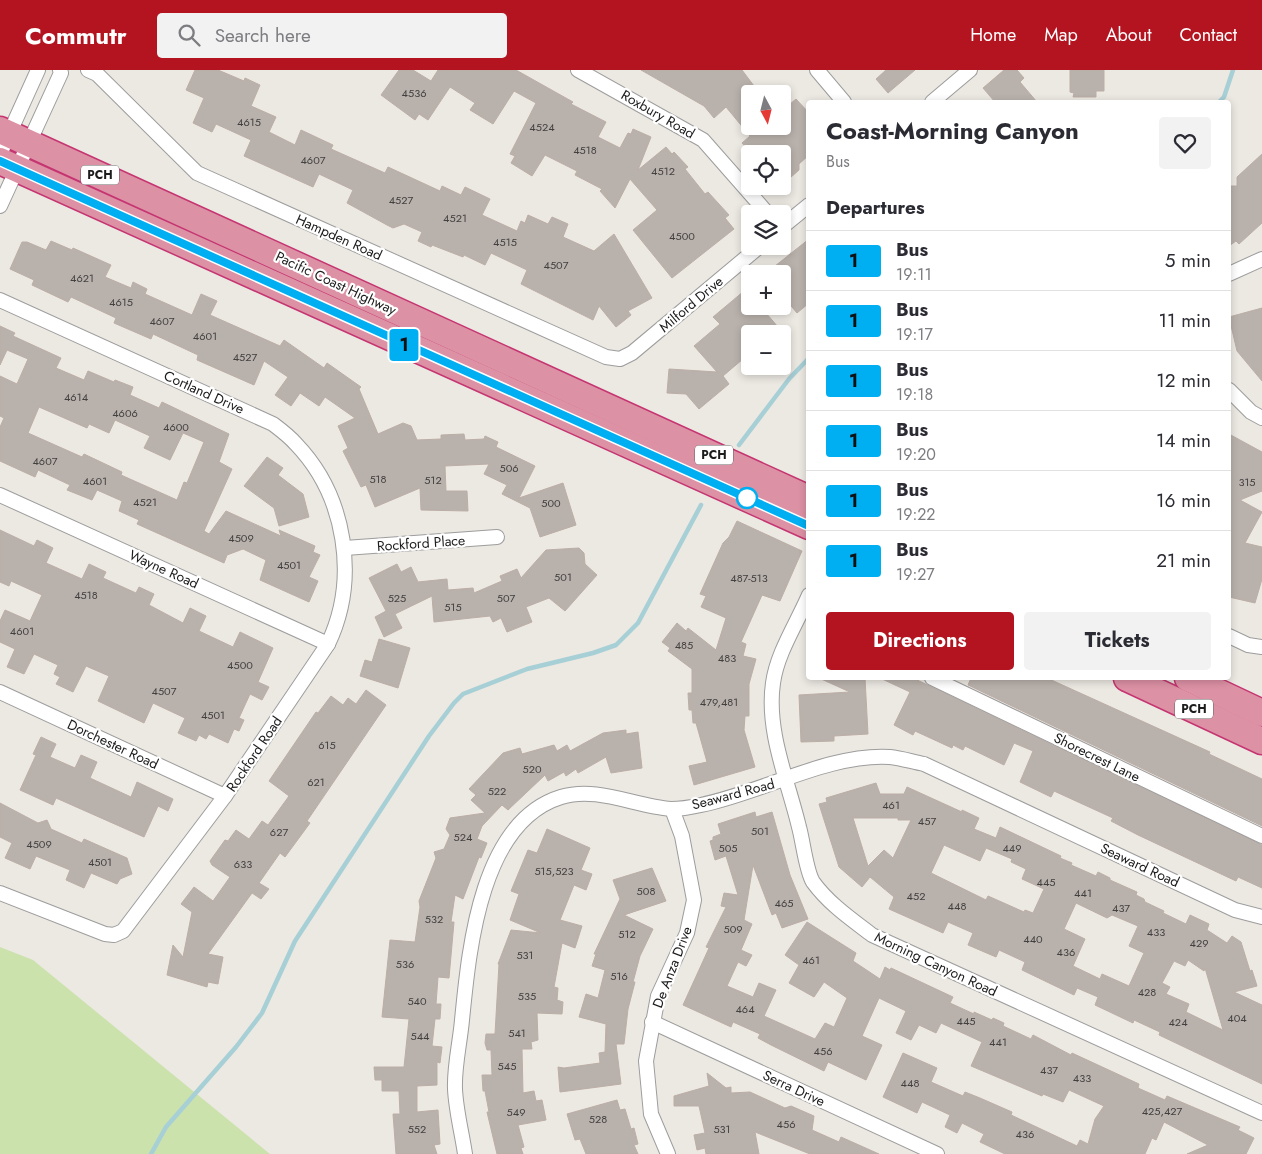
<!DOCTYPE html>
<html lang="en">
<head>
<meta charset="utf-8">
<style>
  :root { --surface:#fff; --page:#f2f2f3; --text:#2b2b33; --muted:#7c7c81; --line:#e1e1e2; --accent:#b41420 }
  body { margin:0; font-family:Jost,sans-serif; background:var(--page); color:var(--text); height:100vh; display:flex; flex-direction:column; font-size:19px; white-space:nowrap }
  * { box-sizing:border-box; margin:0 }
  p { font-size:16px; color:var(--muted) }
  .icon { flex:none; width:28px; height:28px; fill:none; stroke:currentColor; stroke-width:2; stroke-linecap:round; stroke-linejoin:round }
  .map { position:relative; flex:1; overflow:hidden }
  .sheet { position:absolute; left:806px; top:30px; width:425px; height:580px; display:flex; flex-direction:column; background:var(--surface); border-radius:5px; box-shadow:0 2px 8px #0003 }
  .sheet>* { flex:none }
  .badge { padding:0 10px; border-radius:4px; font-size:18px; line-height:32px }
  .needle { width:32px; rotate:173deg }
  .buttons { position:absolute; left:741px; top:15px; display:grid; gap:10px }
  .buttons a { display:grid; place-items:center; width:50px; height:50px; border-radius:5px; background:var(--surface); box-shadow:0 2px 8px #0003; font-size:25px }
  .map>.badge { position:absolute; translate:-50% -50%; box-shadow:0 0 0 2px #fff }
  h2 { padding:0 20px; font-size:19px; line-height:45px }
  .round { display:grid; place-items:center; flex:none; width:52px; height:52px; border-radius:5px; background:var(--page) }
  .headline { display:flex; align-items:center; justify-content:space-between; height:85px; padding:0 20px }
  h1 { font-size:24px; font-weight:700; line-height:38px }
  .cta { display:flex; gap:10px; margin-top:auto; padding:10px 20px }
  .cta a { flex:1; height:58px; border-radius:5px; background:var(--accent); color:#fff; font-size:20px; font-weight:700; line-height:58px; text-align:center }
  .cta a+a { background:var(--page); color:var(--text) }
  ul { padding:0; list-style:none }
  li { display:flex; align-items:center; gap:15px; height:60px; padding:0 20px; border-top:1px solid var(--line) }
  li div { flex:1 }
  li b { display:block; font-size:19px }
  li em { font-style:normal }
  li .badge { min-width:55px; font-weight:700; text-align:center }
  header { display:flex; align-items:center; gap:30px; box-sizing:border-box; height:70px; padding:0 25px; background:var(--accent); color:#fff }
  header strong { font-size:24px }
  nav { display:flex; gap:28px; margin-inline-start:auto; font-size:18px }
  .search { width:350px; height:45px; background:var(--page); display:flex; align-items:center; gap:12px; box-sizing:border-box; padding:0 18px; border-radius:5px; color:var(--muted); font-size:19px }
  .map>svg:first-child { display:block }
  .grass { fill:#cbe2ad }
  .lines { fill:none; stroke-linecap:round; stroke-linejoin:round }
  .stream { stroke:#a7cfd6; stroke-width:4.5 }
  .building { fill:#b9b1ac; stroke:#bcaea6; fill-rule:evenodd }
  .street-casing { stroke:#9d9d9d; stroke-width:16 }
  .highway-casing { stroke:#c53571; stroke-width:29 }
  .street { stroke:#fff; stroke-width:14 }
  .highway { stroke:#dd91a5; stroke-width:26 }
  .line-casing { stroke:#fff; stroke-width:11 }
  .line { stroke:#00aff2; stroke-width:8 }
  .stop-dot { fill:#fff; stroke:#00aff2; stroke-width:2.5 }
  .labels { text-anchor:middle; dominant-baseline:central; stroke-width:4.5; stroke-linejoin:round; paint-order:stroke }
  .number-label { font-size:11px; fill:#434140 }
  .shield { fill:#fff; stroke:#606060; stroke-width:1 }
  .shield-label { font-size:12px; font-weight:bold; fill:#1c1c1c }
  .street-label { font-size:14px; fill:#1c1c1c; stroke:#fff }
</style>
</head>
<body>
<header>
<strong>Commutr</strong>
<div class="search"><svg class="icon" aria-label="search" viewBox="0 0 24 24"><circle cx="10" cy="10" r="6"/><path d="M15 15l6 6"/></svg>Search here</div>
<nav><a>Home</a><a>Map</a><a>About</a><a>Contact</a></nav>
</header>
<div class="map">
<svg width="1262" height="1084" viewBox="0 0 1262 1084">
  <rect width="100%" height="100%" fill="#ece8e2"/>
  <path class="grass" d="M0 877 33 890 270 1084H0Z"/>
  <g class="lines">
    <g class="stream">
      <path d="M1219 32 1224 27 1233 0"/>
      <path d="M739 375 789 309 809 288"/>
      <path d="M151 1084 166 1057 236 977 262 943 295 871 429 666 454 633 463 624 527 599 593 583 616 575 638 553 701 435"/>
    </g>
  </g>
  <g class="building">
    <path d="M195 0H218L244 11 245 8 260 15 251 36 276 47 269 62 295 75 301 60 333 75 331 79 385 103 388 97 440 121 442 116 461 125 465 117 490 129 482 145 517 161 521 151 525 153 528 145 548 154 552 147 568 154 563 167 594 181 614 164 652 228 628 241 631 245 616 257 599 236 593 250 521 214 527 200 491 183 485 195 464 185 463 187 432 175 431 177 418 171 422 162 404 154 393 158 387 155 347 133 353 120 319 104 313 117 244 86 251 70 216 54 212 62 193 53 204 28 186 20Z"/>
    <path d="M399 0H413L431 11 438 0H516L573 32 571 34 606 52 598 67 620 78 628 63 631 64 633 59 651 67 638 100 666 77 672 84 674 82 688 97 685 99 705 124 708 122 729 145 725 148 734 159 672 208 633 160 657 140 630 109 615 138 600 121 602 119 575 105 577 101 545 85 532 106 511 93 515 86 510 84 536 33 514 21 493 54 470 40 475 33 450 17 428 50 419 44 415 50 381 25Z"/>
    <path d="M641 0H742L760 24H750V56H782V41L796 29 809 43V85L799 94V100L782 115V84H752L742 73 750 66 726 37 714 48 704 36Z"/>
    <path d="M886 0H915L888 23 876 9Z"/>
    <path d="M1004 0H1017L1024 8 1020 12 1037 32H995L983 18Z"/>
    <path d="M1070 0H1104V21H1096V27H1073L1074 23 1070 22Z"/>
    <path d="M1262 84V153L1239 174 1236 171 1229 176V116H1237V107Z"/>
    <path d="M809 169V233L797 243 782 225V204H765Z"/>
    <path d="M51 171 72 180 73 178 111 195 105 207 131 218 133 212 147 219 145 224 192 245 201 224 217 231 210 245 280 276 284 270 324 298 327 293 361 317 359 319 378 364 403 353 411 356 417 370 441 369V365L464 364 465 370 484 369 485 366 498 372 496 377 535 396 519 428 563 413 576 455 540 467 530 438 502 424 507 415 484 404 489 394 445 396 446 421H467L468 441 421 440 420 418 375 437 366 415 361 417 343 381 348 378 338 356 355 348 325 327 319 336 300 323 291 336 275 325 288 307 264 291 254 315 197 290 198 285 153 264 151 269 114 253 116 248 71 227 68 232 32 215 34 210 10 199 22 172H27L46 180Z"/>
    <path d="M750 216V236H760L778 257 770 264H750V283L723 306 729 314 699 339 686 324 667 323 669 299 717 302 694 276 720 254 713 247Z"/>
    <path d="M1262 238V311L1237 281 1229 247Z"/>
    <path d="M0 256 15 263 13 266 61 288 56 298 84 310 88 301 114 312 115 310 133 317 130 325 159 338 162 332 229 364 219 392 232 399 204 461 209 464 226 441 281 466 279 460 315 476 313 482 320 485 309 507 318 511 309 532 260 510 266 490 243 479 227 485 224 493 137 454 139 450 119 441 122 431 97 420 92 430 67 420 70 415 38 400 35 407 0 391V357L4 348 0 346V306L17 314 28 289 7 280 0 295ZM39 337 87 358 89 354 109 363 115 350 150 366 144 378 170 390 183 363 204 372 187 413 184 412 177 430 121 405 122 402 84 384 82 387 28 363Z"/>
    <path d="M1229 364 1262 382V421L1240 430 1262 442 1245 473 1262 477V509L1255 533 1229 527Z"/>
    <path d="M267 387 283 398 278 405 303 424 309 447 279 456 274 438 244 416Z"/>
    <path d="M737 451 802 481 780 531 762 525 741 572 746 574 743 586 756 589 749 614V646H745L744 660 755 697 694 715 689 696 707 692 696 653H693L692 640H689L688 623H692V599L668 581 670 578 662 572 677 553 686 561 688 558 716 580 726 548 701 537 706 526 700 524 723 473 729 467Z"/>
    <path d="M0 460 34 476 37 470 53 478 46 493 82 509 89 494 106 502 103 508 136 523 139 517 154 524 149 535 183 553 190 538 206 546 199 561 233 577 240 562 273 578 258 612 269 617 262 630 250 624 239 648 244 650 239 661 234 659 228 673 209 664 206 669 199 665 196 671 178 663 185 648 153 633 144 653 98 631 109 606 86 596 73 622 56 614 60 607 54 604 58 595 34 584 24 604 7 597 15 579 0 572V551L5 540 30 551 42 525 11 511 9 516 0 512Z"/>
    <path d="M579 478 584 483 585 494 597 505 565 541 549 528 526 537 532 552 507 562 501 548 493 552 490 546 434 552 432 526 395 544 402 558 384 567 375 547 386 541 369 508 397 494 401 502 411 497 418 512 447 509 448 520 473 518 474 523 502 511 500 506 517 499 521 508 546 480Z"/>
    <path d="M379 569 410 578 398 618 360 606 365 590 372 592Z"/>
    <path d="M819 608H865L868 664 834 666V671L801 672 799 625 850 622Z"/>
    <path d="M880 608H913L1262 775V818L1238 807 1236 811 1138 765 1111 751 1113 748 1054 721 1051 727 1020 712 1033 681 1014 673 1004 695 965 676 963 680 953 675 952 678 915 661 913 665 894 655 910 622Z"/>
    <path d="M971 608H1047L1210 682 1209 684 1262 709V756L968 615Z"/>
    <path d="M366 620 386 635 307 751 310 753 285 787 280 783 259 813 269 819 261 829 252 823 208 884 223 887 218 914 208 912 207 917 167 905 173 875 183 887 192 842 181 834 194 817 213 831 230 807 212 795 210 791 225 770 228 771 236 760 249 769 262 751 268 755 289 726 269 711 316 642 318 643 331 626 343 635 348 628 356 634Z"/>
    <path d="M626 660V664L638 662 642 698 611 703 606 687 578 703 576 699 566 706 564 702 548 711 545 705 508 740 502 735 482 756 477 769 487 773 481 788 479 787 463 829 455 825 451 852H454L449 908 438 907 436 934H441L440 949H435L432 976 442 977 440 993 437 992V1015L417 1016V1042L438 1040 440 1074 434 1075 437 1084H396L393 1044H400L399 1021H382V1010H375L374 997H404L409 949 382 947 390 870 415 872 420 837 419 831 436 788 434 782 444 779 450 765 446 759 450 748 485 743 471 730 476 725 469 719 503 683 520 678 522 684 554 675 557 681 567 675 570 681 603 663Z"/>
    <path d="M41 667 56 674 50 687 75 698 81 685 97 692 90 708 131 727 137 712 173 729 168 741 158 736 144 767 56 728 53 735 20 720 36 685 33 684Z"/>
    <path d="M876 713 880 724H904L907 717 962 742V740L979 748 974 759 996 768 1000 757 1061 786 1060 788 1072 793 1071 795 1096 806 1098 802 1110 808V810L1137 822 1136 825 1144 829 1145 832 1164 841 1163 843 1186 854 1190 845 1209 854 1207 860 1227 873 1232 866 1241 872 1250 901 1252 900 1257 916 1234 922 1262 935V1014L1159 965 1160 962 1134 950 1133 953 1095 935 1098 927 1077 918 1074 925 1022 900 1025 892 999 880 996 887 968 875 973 863 948 852 943 863 889 839 894 827 870 807 862 817 839 797 819 734 827 732 826 728ZM853 748H898V750H911L893 788 884 780 868 796ZM944 775 980 791 986 778 1012 789 1011 792 1026 799 1022 809 1044 819 1033 843 1025 840 1024 842 988 826 986 830 931 803ZM1076 833 1107 848 1112 845 1138 856 1129 876 1144 883 1129 916 1102 904 1100 909 1073 896 1085 869 1064 859ZM1188 890 1204 901 1205 898 1223 960 1186 942 1189 934 1166 924 1170 917 1162 913 1174 891 1185 896Z"/>
    <path d="M0 733 38 753 47 750 51 759 82 773 84 769 127 788 132 804 120 809 117 814 91 803 84 818 66 810 70 800 36 786 30 799 5 788 12 773 0 767Z"/>
    <path d="M755 742 756 747 772 742 790 805 808 849 782 858 776 843 772 845 753 795 744 850 752 854 741 880 752 885 746 896 738 892 727 916 753 927 759 913 776 920 764 946 815 969 825 953 834 957 847 928 824 912 814 927 789 913 799 895 785 885 807 852 856 883 853 891 880 909 885 897 890 900 891 898 953 927 950 933 974 944V942L992 950 993 948 1004 953 1003 956 1031 969 1033 965 1071 985 1072 983 1139 1014 1138 1018 1165 1030 1167 1026 1240 1057 1238 1060 1254 1068 1246 1084H1187L1208 1075 1164 1052 1156 1070 1152 1068 1145 1084H1005L980 1072 984 1064 962 1053 957 1063 945 1057 950 1045 922 1032 917 1043 883 1027 903 983 937 998 931 1012 963 1026 965 1022 980 1028 1012 1042 1011 1045 1077 1076 1080 1070 1088 1074 1095 1049 1104 1036 1069 1020 1063 1032 1043 1024 1042 1026 971 996 982 972 941 953 936 963 919 955 911 970 896 963 906 941 879 928 862 966 882 975 866 1010 828 992 824 1001 771 975 758 968 760 964 733 952 731 957 683 935 709 878 706 877 726 837 721 836 724 823 738 825 726 786 715 790 710 771 713 770V767L721 764 718 754Z"/>
    <path d="M547 759 590 778 581 800 592 804 586 820 574 815 560 850 582 856 575 878 562 873 554 917 558 918 557 930 563 932 562 944 537 943 538 970 531 972 532 979H522L523 1023 534 1021 536 1031 542 1030 546 1050 518 1055 524 1077 521 1078 523 1084H497L487 1042H489L485 1021H483L482 1005H492L491 980H487L485 973 486 964H495L499 894H498L511 860 541 863 510 850 519 824 511 821 528 780 537 783Z"/>
    <path d="M652 798 666 831 624 845 653 859 640 886 633 912H635L628 939 624 974H616L621 1014 560 1022 558 997 564 998 600 993 599 983 605 982 606 954 579 947 586 924 598 928 605 900 592 896 596 884H594L620 829 613 810Z"/>
    <path d="M707 1003 726 1018 731 1017V1023L750 1022 785 1038 791 1036 814 1046 812 1060 839 1072 841 1067 879 1084H810L755 1062 759 1084H706L705 1078 697 1080 694 1065 705 1063 699 1036H674V1026L709 1016Z"/>
    <path d="M617 1030 620 1040 625 1039 631 1059 634 1058 638 1074 634 1075 638 1084H586L580 1069 575 1070 567 1044Z"/>
  </g>
  <g class="lines">
    <defs>
      <g id="street">
        <path d="M88 0 97 4 197 103 606 287 620 289 632 283 760 176"/>
        <path d="M578 0 703 70 768 144"/>
        <path d="M817 0 844 32"/>
        <path d="M932 32 970 0"/>
        <path d="M0 84 38 0"/>
        <path d="M0 136 61 3 60 0"/>
        <path d="M782 157 809 135"/>
        <path d="M1229 204 1262 189"/>
        <path d="M0 230 273 354C281 360 290 367 296 374 346 426 359 509 328 574L225 726 123 861 114 865 105 864 0 823"/>
        <path d="M1229 320 1251 342 1262 348"/>
        <path d="M0 425 328 574"/>
        <path d="M345 478 497 467"/>
        <path d="M809 525C797 553 777 583 773 613 766 661 788 711 799 757 803 771 806 801 813 812 829 834 851 849 872 865L1262 1043"/>
        <path d="M1229 566 1248 575 1262 577"/>
        <path d="M932 608 1262 766"/>
        <path d="M0 622 225 726"/>
        <path d="M652 952 937 1084"/>
        <path d="M465 1084C462 1063 456 1041 455 1019 454 997 460 973 462 950 469 880 480 752 561 727 597 716 634 736 671 739 680 739 692 737 701 735 761 723 830 683 890 687 901 688 913 692 924 694L1235 840 1262 847"/>
        <path d="M668 1084 651 1044 646 991 658 926 687 863 694 830 682 766 672 739"/>
      </g>
      <g id="highway">
        <path d="M0 60 809 429"/>
        <path d="M0 91 809 456"/>
        <path d="M1127 608 1262 671"/>
        <path d="M1188 608 1262 643"/>
      </g>
    </defs>
    <use href="#street" class="street-casing"/>
    <use href="#highway" class="highway-casing"/>
    <use href="#street" class="street"/>
    <use href="#highway" class="highway"/>
  </g>
  <g class="lines">
    <defs>
      <path id="line" d="M0 91 809 456"/>
    </defs>
    <use href="#line" class="line-casing"/>
    <use href="#line" class="line"/>
  </g>
  <circle class="stop-dot" cx="747" cy="428" r="10"/>
  <g class="labels">
    <g class="number-label">
      <text x="414" y="23">4536</text>
      <text x="249" y="52">4615</text>
      <text x="542" y="57">4524</text>
      <text x="585" y="80">4518</text>
      <text x="313" y="90">4607</text>
      <text x="663" y="101">4512</text>
      <text x="401" y="130">4527</text>
      <text x="455" y="148">4521</text>
      <text x="682" y="166">4500</text>
      <text x="505" y="172">4515</text>
      <text x="556" y="195">4507</text>
      <text x="82" y="208">4621</text>
      <text x="121" y="232">4615</text>
      <text x="162" y="251">4607</text>
      <text x="205" y="266">4601</text>
      <text x="245" y="287">4527</text>
      <text x="76" y="327">4614</text>
      <text x="125" y="343">4606</text>
      <text x="176" y="357">4600</text>
      <text x="45" y="391">4607</text>
      <text x="509" y="398">506</text>
      <text x="378" y="409">518</text>
      <text x="433" y="410">512</text>
      <text x="95" y="411">4601</text>
      <text x="1247" y="412">315</text>
      <text x="145" y="432">4521</text>
      <text x="551" y="433">500</text>
      <text x="241" y="468">4509</text>
      <text x="289" y="495">4501</text>
      <text x="563" y="507">501</text>
      <text x="749" y="508">487-513</text>
      <text x="86" y="525">4518</text>
      <text x="397" y="528">525</text>
      <text x="506" y="528">507</text>
      <text x="453" y="537">515</text>
      <text x="22" y="561">4601</text>
      <text x="684" y="575">485</text>
      <text x="727" y="588">483</text>
      <text x="240" y="595">4500</text>
      <text x="164" y="621">4507</text>
      <text x="719" y="632">479,481</text>
      <text x="213" y="645">4501</text>
      <text x="327" y="675">615</text>
      <text x="532" y="699">520</text>
      <text x="316" y="712">621</text>
      <text x="497" y="721">522</text>
      <text x="891" y="735">461</text>
      <text x="927" y="751">457</text>
      <text x="760" y="761">501</text>
      <text x="279" y="762">627</text>
      <text x="463" y="767">524</text>
      <text x="39" y="774">4509</text>
      <text x="728" y="778">505</text>
      <text x="1012" y="778">449</text>
      <text x="100" y="792">4501</text>
      <text x="243" y="794">633</text>
      <text x="554" y="801">515,523</text>
      <text x="1046" y="812">445</text>
      <text x="646" y="821">508</text>
      <text x="1083" y="823">441</text>
      <text x="916" y="826">452</text>
      <text x="784" y="833">465</text>
      <text x="957" y="836">448</text>
      <text x="1121" y="838">437</text>
      <text x="434" y="849">532</text>
      <text x="733" y="859">509</text>
      <text x="1156" y="862">433</text>
      <text x="627" y="864">512</text>
      <text x="1033" y="869">440</text>
      <text x="1199" y="873">429</text>
      <text x="1066" y="882">436</text>
      <text x="525" y="885">531</text>
      <text x="811" y="890">461</text>
      <text x="405" y="894">536</text>
      <text x="619" y="906">516</text>
      <text x="1147" y="922">428</text>
      <text x="527" y="926">535</text>
      <text x="417" y="931">540</text>
      <text x="745" y="939">464</text>
      <text x="1237" y="948">404</text>
      <text x="966" y="951">445</text>
      <text x="1178" y="952">424</text>
      <text x="517" y="963">541</text>
      <text x="420" y="966">544</text>
      <text x="998" y="972">441</text>
      <text x="823" y="981">456</text>
      <text x="507" y="996">545</text>
      <text x="1049" y="1000">437</text>
      <text x="1082" y="1008">433</text>
      <text x="910" y="1013">448</text>
      <text x="1162" y="1041">425,427</text>
      <text x="516" y="1042">549</text>
      <text x="598" y="1049">528</text>
      <text x="786" y="1054">456</text>
      <text x="417" y="1059">552</text>
      <text x="722" y="1059">531</text>
      <text x="1025" y="1064">436</text>
    </g>
    <g class="shield">
      <rect x="81" y="95.5" width="38" height="19" rx="4"/>
      <rect x="695" y="375.5" width="38" height="19" rx="4"/>
      <rect x="1175" y="629.5" width="38" height="19" rx="4"/>
    </g>
    <g class="shield-label">
      <text x="100" y="105">PCH</text>
      <text x="714" y="385">PCH</text>
      <text x="1194" y="639">PCH</text>
    </g>
    <g class="street-label">
      <text transform="translate(658 44) rotate(30)">Roxbury Road</text>
      <text transform="translate(339 167) rotate(24)">Hampden Road</text>
      <text transform="translate(336 213) rotate(25)">Pacific Coast Highway</text>
      <text transform="translate(691 234) rotate(-40)">Milford Drive</text>
      <text transform="translate(204 322) rotate(24)">Cortland Drive</text>
      <text transform="translate(421 473) rotate(-4)">Rockford Place</text>
      <text transform="translate(164 499) rotate(24)">Wayne Road</text>
      <text transform="translate(113 674) rotate(25)">Dorchester Road</text>
      <text transform="translate(254 684) rotate(-56)">Rockford Road</text>
      <text transform="translate(1097 687) rotate(26)">Shorecrest Lane</text>
      <text transform="translate(733 724) rotate(-15)">Seaward Road</text>
      <text transform="translate(1140 795) rotate(25)">Seaward Road</text>
      <text transform="translate(936 894) rotate(25)">Morning Canyon Road</text>
      <text transform="translate(672 897) rotate(-69)">De Anza Drive</text>
      <text transform="translate(794 1018) rotate(25)">Serra Drive</text>
    </g>
  </g>
</svg>
<div class="buttons">
<a><svg class="needle" viewBox="-14 -14 28 28"><path d="M0-13l5 13h-10z" fill="#e53935"/><path d="M0 13l5-13h-10z" fill="#7c7c81"/></svg></a>
<a><svg class="icon" aria-label="locate" viewBox="0 0 24 24"><circle cx="12" cy="12" r="6"/><path d="M12 2v4M12 18v4M2 12h4M18 12h4"/></svg></a>
<a><svg class="icon" aria-label="layers" viewBox="0 0 24 24"><path d="M12 4l9 5-9 5-9-5zM3 14l9 5 9-5"/></svg></a>
<a>+</a>
<a>−</a>
</div>
<b class="badge" style="left:404px;top:275px;background:#00aff2;color:#111">1</b>
<section class="sheet">
<div class="headline"><div><h1>Coast-Morning Canyon</h1><p>Bus</p></div><a class="round"><svg class="icon" aria-label="heart" viewBox="0 0 24 24"><path d="M12 20l-8-8c-3-5 5-10 8-4 3-6 11-1 8 4z"/></svg></a></div>
<h2>Departures</h2>
<ul>
<li><span class="badge" style="background:#00aff2;color:#111">1</span><div><b>Bus</b><p>19:11</p></div><em>5 min</em></li>
<li><span class="badge" style="background:#00aff2;color:#111">1</span><div><b>Bus</b><p>19:17</p></div><em>11 min</em></li>
<li><span class="badge" style="background:#00aff2;color:#111">1</span><div><b>Bus</b><p>19:18</p></div><em>12 min</em></li>
<li><span class="badge" style="background:#00aff2;color:#111">1</span><div><b>Bus</b><p>19:20</p></div><em>14 min</em></li>
<li><span class="badge" style="background:#00aff2;color:#111">1</span><div><b>Bus</b><p>19:22</p></div><em>16 min</em></li>
<li><span class="badge" style="background:#00aff2;color:#111">1</span><div><b>Bus</b><p>19:27</p></div><em>21 min</em></li>
</ul>
<div class="cta"><a>Directions</a><a>Tickets</a></div>
</section>
</div>
</body>
</html>
